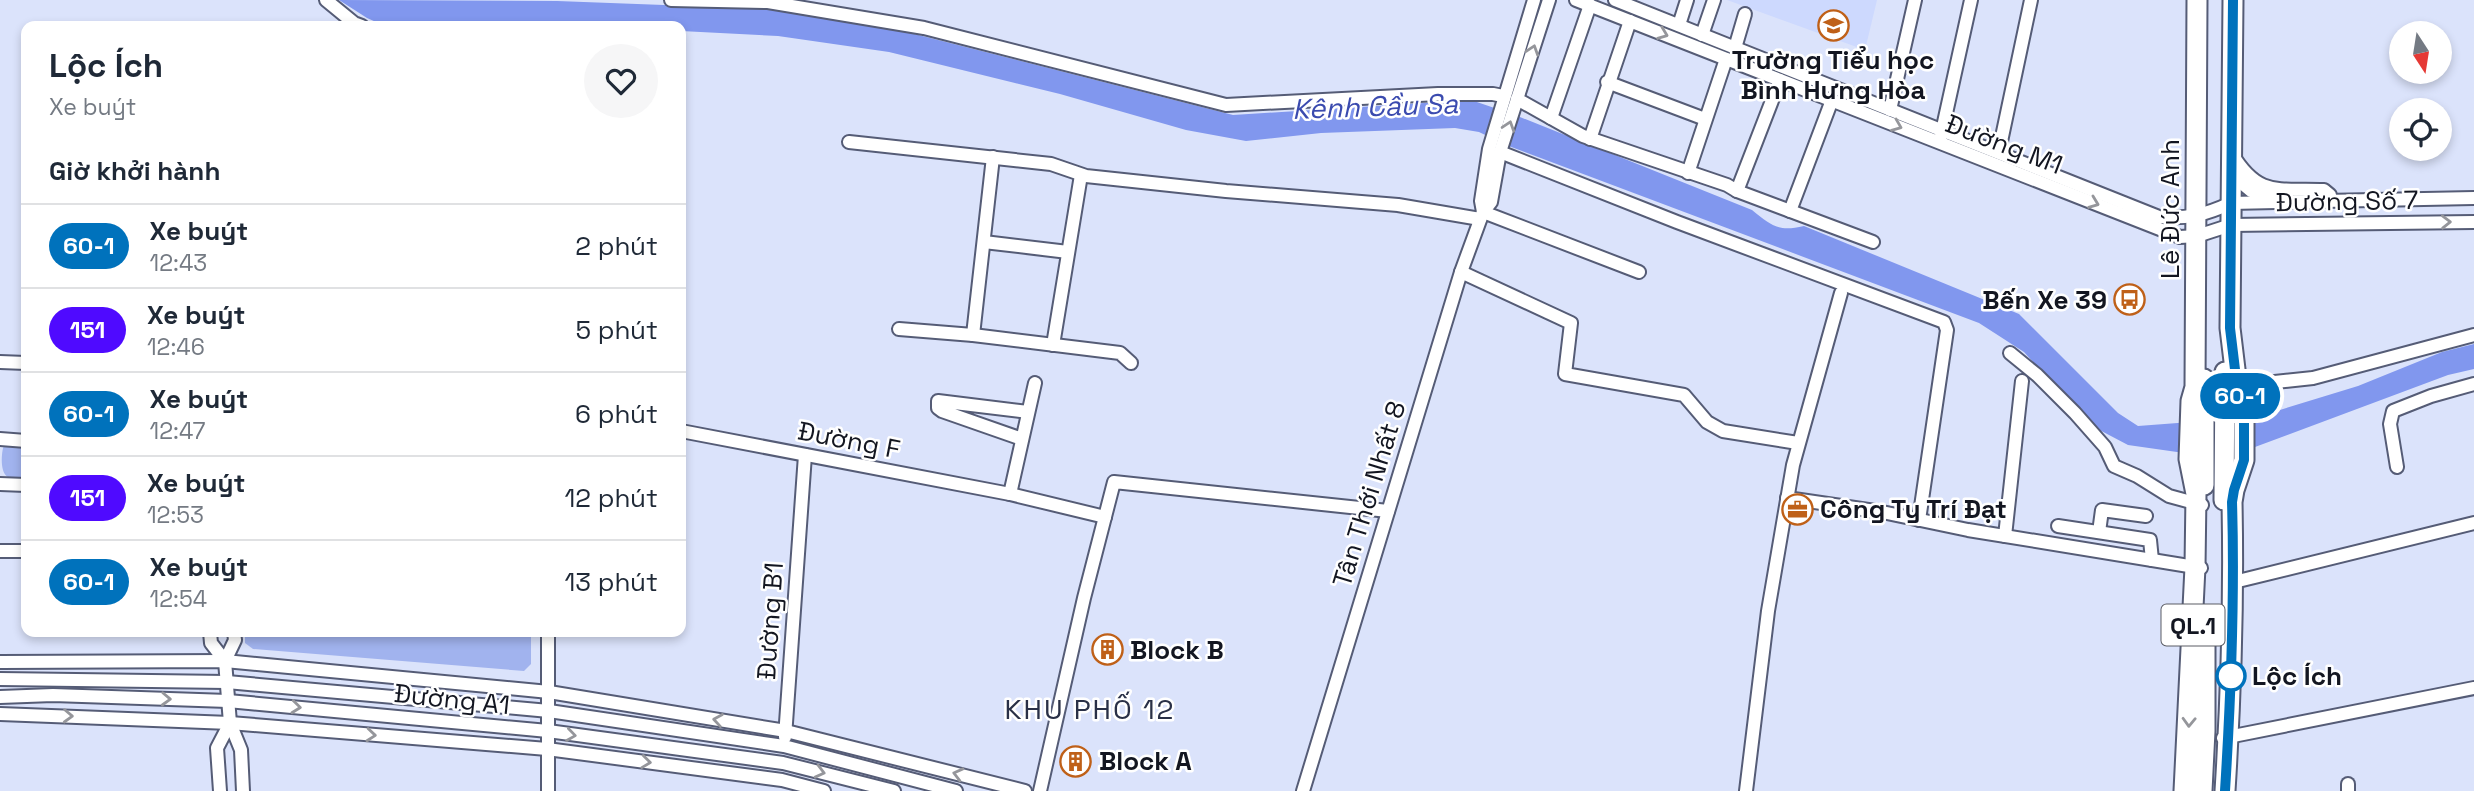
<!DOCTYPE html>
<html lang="vi">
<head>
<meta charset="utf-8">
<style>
  :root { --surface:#fff; --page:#f6f6f7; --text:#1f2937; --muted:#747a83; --line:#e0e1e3 }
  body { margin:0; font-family:"Space Grotesk",sans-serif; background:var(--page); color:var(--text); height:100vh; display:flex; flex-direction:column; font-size:26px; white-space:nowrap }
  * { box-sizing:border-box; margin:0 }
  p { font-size:23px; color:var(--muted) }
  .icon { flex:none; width:38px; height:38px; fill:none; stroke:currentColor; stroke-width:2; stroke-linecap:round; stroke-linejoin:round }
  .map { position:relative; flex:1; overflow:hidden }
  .side { position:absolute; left:21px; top:21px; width:665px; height:616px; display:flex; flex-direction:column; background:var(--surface); border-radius:14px; box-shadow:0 4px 10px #0003 }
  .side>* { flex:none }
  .badge { padding:0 14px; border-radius:23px; font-size:24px; line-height:46px }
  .needle { width:46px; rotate:168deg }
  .fabs { position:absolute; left:2389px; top:21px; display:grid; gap:14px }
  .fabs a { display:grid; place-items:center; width:63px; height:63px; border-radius:50%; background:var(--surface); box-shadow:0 4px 10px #0003; font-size:35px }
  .map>.badge { position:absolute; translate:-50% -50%; box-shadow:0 0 0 4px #fff }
  h2 { padding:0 28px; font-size:26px; line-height:63px }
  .round { display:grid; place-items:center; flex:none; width:74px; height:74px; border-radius:37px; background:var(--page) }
  .summary { display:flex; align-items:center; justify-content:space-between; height:119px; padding:0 28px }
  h1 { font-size:33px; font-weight:800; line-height:52px }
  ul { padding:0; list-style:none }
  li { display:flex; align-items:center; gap:21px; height:84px; padding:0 28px; border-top:2px solid var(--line) }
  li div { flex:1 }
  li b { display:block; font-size:26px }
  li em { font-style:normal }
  li .badge { min-width:77px; font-weight:700; text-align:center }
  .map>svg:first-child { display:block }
  .built { fill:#cdd9fe }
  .green { fill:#a1b3ee }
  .water { fill:#8197ee }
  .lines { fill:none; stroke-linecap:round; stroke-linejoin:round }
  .minor-casing { stroke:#555c76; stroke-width:16 }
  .highway-casing { stroke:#555c76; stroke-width:23 }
  .minor { stroke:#fff; stroke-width:12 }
  .highway { stroke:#fff; stroke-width:19 }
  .oneway { stroke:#95969b }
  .line-casing { stroke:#fff; stroke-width:16 }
  .line { stroke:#0072bc; stroke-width:10 }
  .stop-dot { fill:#fff; stroke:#0072bc; stroke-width:3.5 }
  .labels { text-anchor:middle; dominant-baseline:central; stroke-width:5; stroke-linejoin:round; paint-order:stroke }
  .shield { fill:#fff; stroke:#5a5c64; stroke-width:2 }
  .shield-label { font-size:24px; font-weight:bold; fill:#131621 }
  .poi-label { font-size:26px; font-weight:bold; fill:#131621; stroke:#fff; text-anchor:start }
  .street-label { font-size:26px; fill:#131621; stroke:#fff }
  .stop-label { font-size:26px; font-weight:bold; fill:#131621; stroke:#fff; text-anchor:start }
  .water-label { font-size:28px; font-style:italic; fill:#3b4baf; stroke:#fff }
  .neighbourhood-label { font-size:28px; letter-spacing:2px; fill:#293047; stroke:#fff }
</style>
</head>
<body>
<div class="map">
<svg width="2474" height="791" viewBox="0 0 2474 791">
  <rect width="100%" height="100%" fill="#dbe3fb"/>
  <path class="built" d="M1727 0H1877L1865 50Z"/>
  <g class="green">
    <path d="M4 445H26V478C21 478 13 479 8 477 0 473 1 453 4 445Z"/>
    <path d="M245 632H531V664L524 671 253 649 245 643Z"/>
  </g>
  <path class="water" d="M339 0 557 1 773 9 875 24 1233 115 1471 100 1515 115 1752 210C1772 226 1778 232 1804 226L2019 314 2118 413 2138 426 2257 417 2358 386 2442 352 2474 344V369L2448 375 2255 447 2220 453H2184L2128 445 2090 425 2024 352 1979 323 1506 145 1479 132 1455 128 1321 133 1246 141 1186 130 1060 94 889 52 778 36 681 31V26H385L367 18Z"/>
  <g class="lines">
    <defs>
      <g id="minor">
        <path d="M326 0 354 23 362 26"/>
        <path d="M671 0 768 2 924 28 1226 105 1438 94H1493L1503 96"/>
        <path d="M1576 0 2180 237 2197 236 2231 225 2474 222"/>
        <path d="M1615 0C1796 72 1978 143 2159 217 2188 219 2205 215 2231 203L2474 198"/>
        <path d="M1679 25 1687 0"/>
        <path d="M1702 35 1714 0"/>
        <path d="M1735 48 1745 14"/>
        <path d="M1607 82 1705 119"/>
        <path d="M1517 99 1583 136 1727 185 1737 191 1873 242"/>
        <path d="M1890 110 1915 0"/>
        <path d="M1551 118 1590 5"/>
        <path d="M1941 136 1971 0"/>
        <path d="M1590 139 1630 21"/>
        <path d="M849 142 1051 164 1086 176 1226 191 1398 205 1480 219"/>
        <path d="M1999 151 2031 0"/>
        <path d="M1500 152 1677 222 1944 322 1947 330 1919 520"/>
        <path d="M2232 154C2259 198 2278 188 2324 190L2330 195"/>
        <path d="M1688 173 1726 59"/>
        <path d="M2232 175 2251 191 2274 194"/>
        <path d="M1737 191 1780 80"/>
        <path d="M1790 211 1832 100"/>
        <path d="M1483 212 1481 201 1489 149 1534 0"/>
        <path d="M1483 212 1639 272"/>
        <path d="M984 242 1068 252"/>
        <path d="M1461 272 1571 323 1565 374 1684 395 1707 422 1723 431 1798 443"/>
        <path d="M899 329 973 335 1120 353 1131 363"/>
        <path d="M973 335 993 157"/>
        <path d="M1053 345 1081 175"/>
        <path d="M2010 353 2037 375 2075 413 2105 447 2114 466 2137 476 2169 496 2202 505"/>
        <path d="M0 362 26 363"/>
        <path d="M2237 386 2313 378 2474 335"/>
        <path d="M681 431 1010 494 1105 517"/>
        <path d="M0 439 26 441"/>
        <path d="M1022 439 942 411 938 408V401L1028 412"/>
        <path d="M2397 467 2390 424 2393 411 2431 396 2474 384"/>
        <path d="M0 484 26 485"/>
        <path d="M1010 494 1035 383"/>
        <path d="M1787 498 1882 512 1968 530 2201 568"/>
        <path d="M2058 526 2150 540 2152 560"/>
        <path d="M2099 532 2102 510 2146 516"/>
        <path d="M2005 536 2022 381"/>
        <path d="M0 551H26"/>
        <path d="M2234 582 2474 523"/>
        <path d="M210 632 211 643 225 661"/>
        <path d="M234 632 235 640 225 661 230 723 241 750 243 791"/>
        <path d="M548 632V791"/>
        <path d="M0 662 225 661 549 692 786 731 1025 791"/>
        <path d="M0 679 227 682 549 711 784 746 956 791"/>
        <path d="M0 697 53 695 228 701 548 731 783 763 894 791"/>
        <path d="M0 714 230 723 547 749 782 780 824 791"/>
        <path d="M785 737 805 455"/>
        <path d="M2223 738 2474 688"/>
        <path d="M2348 784V791"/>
        <path d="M220 791 217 748 230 723"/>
        <path d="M1040 791 1084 598 1114 482 1388 511"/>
        <path d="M1303 791 1461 272 1483 212 1491 202 1500 152 1549 0"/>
        <path d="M1746 791 1768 611 1793 465 1841 293"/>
      </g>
      <g id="highway">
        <path d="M2204 485V379"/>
        <path d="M2224 500 2225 372"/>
        <path d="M2184 791 2195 567 2196 494 2189 459 2191 401 2195 387 2197 0"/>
        <path d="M2202 791 2205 731V638"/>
        <path d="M2225 791C2231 695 2234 599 2232 502L2234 490 2244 460V414L2237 386 2230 328 2233 0"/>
      </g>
    </defs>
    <use href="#minor" class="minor-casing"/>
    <use href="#highway" class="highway-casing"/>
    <use href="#minor" class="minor"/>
    <use href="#highway" class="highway"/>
  </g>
  <defs><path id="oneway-chevron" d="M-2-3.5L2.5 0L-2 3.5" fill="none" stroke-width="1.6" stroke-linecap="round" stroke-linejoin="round" transform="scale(1.75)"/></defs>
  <g class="oneway">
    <use href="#oneway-chevron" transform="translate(1663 34) rotate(21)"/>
    <use href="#oneway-chevron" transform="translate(1533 50) rotate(-72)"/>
    <use href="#oneway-chevron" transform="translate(1509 126) rotate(-72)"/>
    <use href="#oneway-chevron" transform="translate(1897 126) rotate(22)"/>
    <use href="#oneway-chevron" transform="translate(2094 203) rotate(21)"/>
    <use href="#oneway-chevron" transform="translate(2446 222) rotate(-1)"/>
    <use href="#oneway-chevron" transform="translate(166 699) rotate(2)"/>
    <use href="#oneway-chevron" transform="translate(296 707) rotate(6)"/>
    <use href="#oneway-chevron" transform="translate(68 716) rotate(2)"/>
    <use href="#oneway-chevron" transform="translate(718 720) rotate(-171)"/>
    <use href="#oneway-chevron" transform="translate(2189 722) rotate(92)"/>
    <use href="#oneway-chevron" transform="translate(371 735) rotate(5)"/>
    <use href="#oneway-chevron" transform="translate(571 735) rotate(8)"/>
    <use href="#oneway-chevron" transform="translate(646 762) rotate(7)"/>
    <use href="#oneway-chevron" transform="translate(820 772) rotate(14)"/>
    <use href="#oneway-chevron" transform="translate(958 774) rotate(-166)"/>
  </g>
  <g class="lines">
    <defs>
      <path id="line" d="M2225 791C2231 695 2235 599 2232 502L2234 490 2244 460V414L2237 386 2230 328 2233 0"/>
    </defs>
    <use href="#line" class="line-casing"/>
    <use href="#line" class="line"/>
  </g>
  <defs>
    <symbol id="school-ring" viewBox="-11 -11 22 22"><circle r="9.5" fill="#fff" stroke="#bf6018" stroke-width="1.5"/><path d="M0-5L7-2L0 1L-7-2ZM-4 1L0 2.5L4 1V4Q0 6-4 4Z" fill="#bf6018"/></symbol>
    <symbol id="bus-ring" viewBox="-11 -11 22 22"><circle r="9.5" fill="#fff" stroke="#bf6018" stroke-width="1.5"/><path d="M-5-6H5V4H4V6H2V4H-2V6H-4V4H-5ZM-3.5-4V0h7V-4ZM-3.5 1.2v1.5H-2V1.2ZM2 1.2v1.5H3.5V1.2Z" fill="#bf6018"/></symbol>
    <symbol id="office-ring" viewBox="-11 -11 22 22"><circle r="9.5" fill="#fff" stroke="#bf6018" stroke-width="1.5"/><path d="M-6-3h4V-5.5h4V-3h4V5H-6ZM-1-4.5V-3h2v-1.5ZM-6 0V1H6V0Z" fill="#bf6018"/></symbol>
    <symbol id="building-ring" viewBox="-11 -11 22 22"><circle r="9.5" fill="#fff" stroke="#bf6018" stroke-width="1.5"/><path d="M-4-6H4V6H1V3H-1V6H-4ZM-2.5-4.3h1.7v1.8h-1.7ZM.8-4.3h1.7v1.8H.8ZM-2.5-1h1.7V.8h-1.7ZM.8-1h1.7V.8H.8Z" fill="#bf6018"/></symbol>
  </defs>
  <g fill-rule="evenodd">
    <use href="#school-ring" x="1816" y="8" width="35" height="35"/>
    <use href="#bus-ring" x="2112" y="282" width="35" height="35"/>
    <use href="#office-ring" x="1780" y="492" width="35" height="35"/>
    <use href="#building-ring" x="1090" y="632" width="35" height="35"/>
    <use href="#building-ring" x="1058" y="744" width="35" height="35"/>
  </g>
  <circle class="stop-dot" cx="2231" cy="676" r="14"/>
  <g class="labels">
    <rect class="shield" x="2161.5" y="604.5" width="63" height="41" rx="5"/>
    <g class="shield-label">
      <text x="2193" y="625">QL.1</text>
    </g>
    <g class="poi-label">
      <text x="1833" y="60" text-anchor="middle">Trường Tiểu học<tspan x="1833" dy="30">Bình Hưng Hòa</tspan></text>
      <text x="2107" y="300" text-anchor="end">Bến Xe 39</text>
      <text x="1820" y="509">Công Ty Trí Đạt</text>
      <text x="1130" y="650">Block B</text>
      <text x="1099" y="761">Block A</text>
    </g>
    <g class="street-label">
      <text transform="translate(2004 144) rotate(21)">Đường M1</text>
      <text transform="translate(2347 201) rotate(-1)">Đường Số 7</text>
      <text transform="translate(2170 209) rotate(-90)">Lê Đức Anh</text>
      <text transform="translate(849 440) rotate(11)">Đường F</text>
      <text transform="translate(1369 494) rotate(-73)">Tân Thới Nhất 8</text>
      <text transform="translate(770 621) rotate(-86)">Đường B1</text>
      <text transform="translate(452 699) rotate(6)">Đường A1</text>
    </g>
    <g class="stop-label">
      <text x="2252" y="676">Lộc Ích</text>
    </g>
    <g class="water-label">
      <text transform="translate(1375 106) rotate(-2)">Kênh Cầu Sa</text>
    </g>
    <g class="neighbourhood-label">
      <text x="1090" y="709">KHU PHỐ 12</text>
    </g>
  </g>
</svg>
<div class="fabs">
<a><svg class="needle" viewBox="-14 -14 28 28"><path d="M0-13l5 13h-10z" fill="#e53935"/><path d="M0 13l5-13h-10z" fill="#747a83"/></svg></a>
<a><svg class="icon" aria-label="locate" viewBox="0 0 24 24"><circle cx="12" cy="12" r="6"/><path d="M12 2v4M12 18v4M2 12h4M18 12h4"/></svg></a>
</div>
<b class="badge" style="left:2240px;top:396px;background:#0072bc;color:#fff">60-1</b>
<section class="side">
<div class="summary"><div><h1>Lộc Ích</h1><p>Xe buýt</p></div><a class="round"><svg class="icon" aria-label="heart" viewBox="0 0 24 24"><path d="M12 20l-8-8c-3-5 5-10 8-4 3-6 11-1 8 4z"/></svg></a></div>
<h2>Giờ khởi hành</h2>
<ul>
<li><span class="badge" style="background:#0072bc;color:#fff">60-1</span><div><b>Xe buýt</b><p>12:43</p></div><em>2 phút</em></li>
<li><span class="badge" style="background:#4f0aff;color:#fff">151</span><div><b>Xe buýt</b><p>12:46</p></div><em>5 phút</em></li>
<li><span class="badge" style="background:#0072bc;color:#fff">60-1</span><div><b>Xe buýt</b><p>12:47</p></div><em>6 phút</em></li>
<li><span class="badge" style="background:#4f0aff;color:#fff">151</span><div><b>Xe buýt</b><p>12:53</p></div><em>12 phút</em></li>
<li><span class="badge" style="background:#0072bc;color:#fff">60-1</span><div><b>Xe buýt</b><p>12:54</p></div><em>13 phút</em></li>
</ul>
</section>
</div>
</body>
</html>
